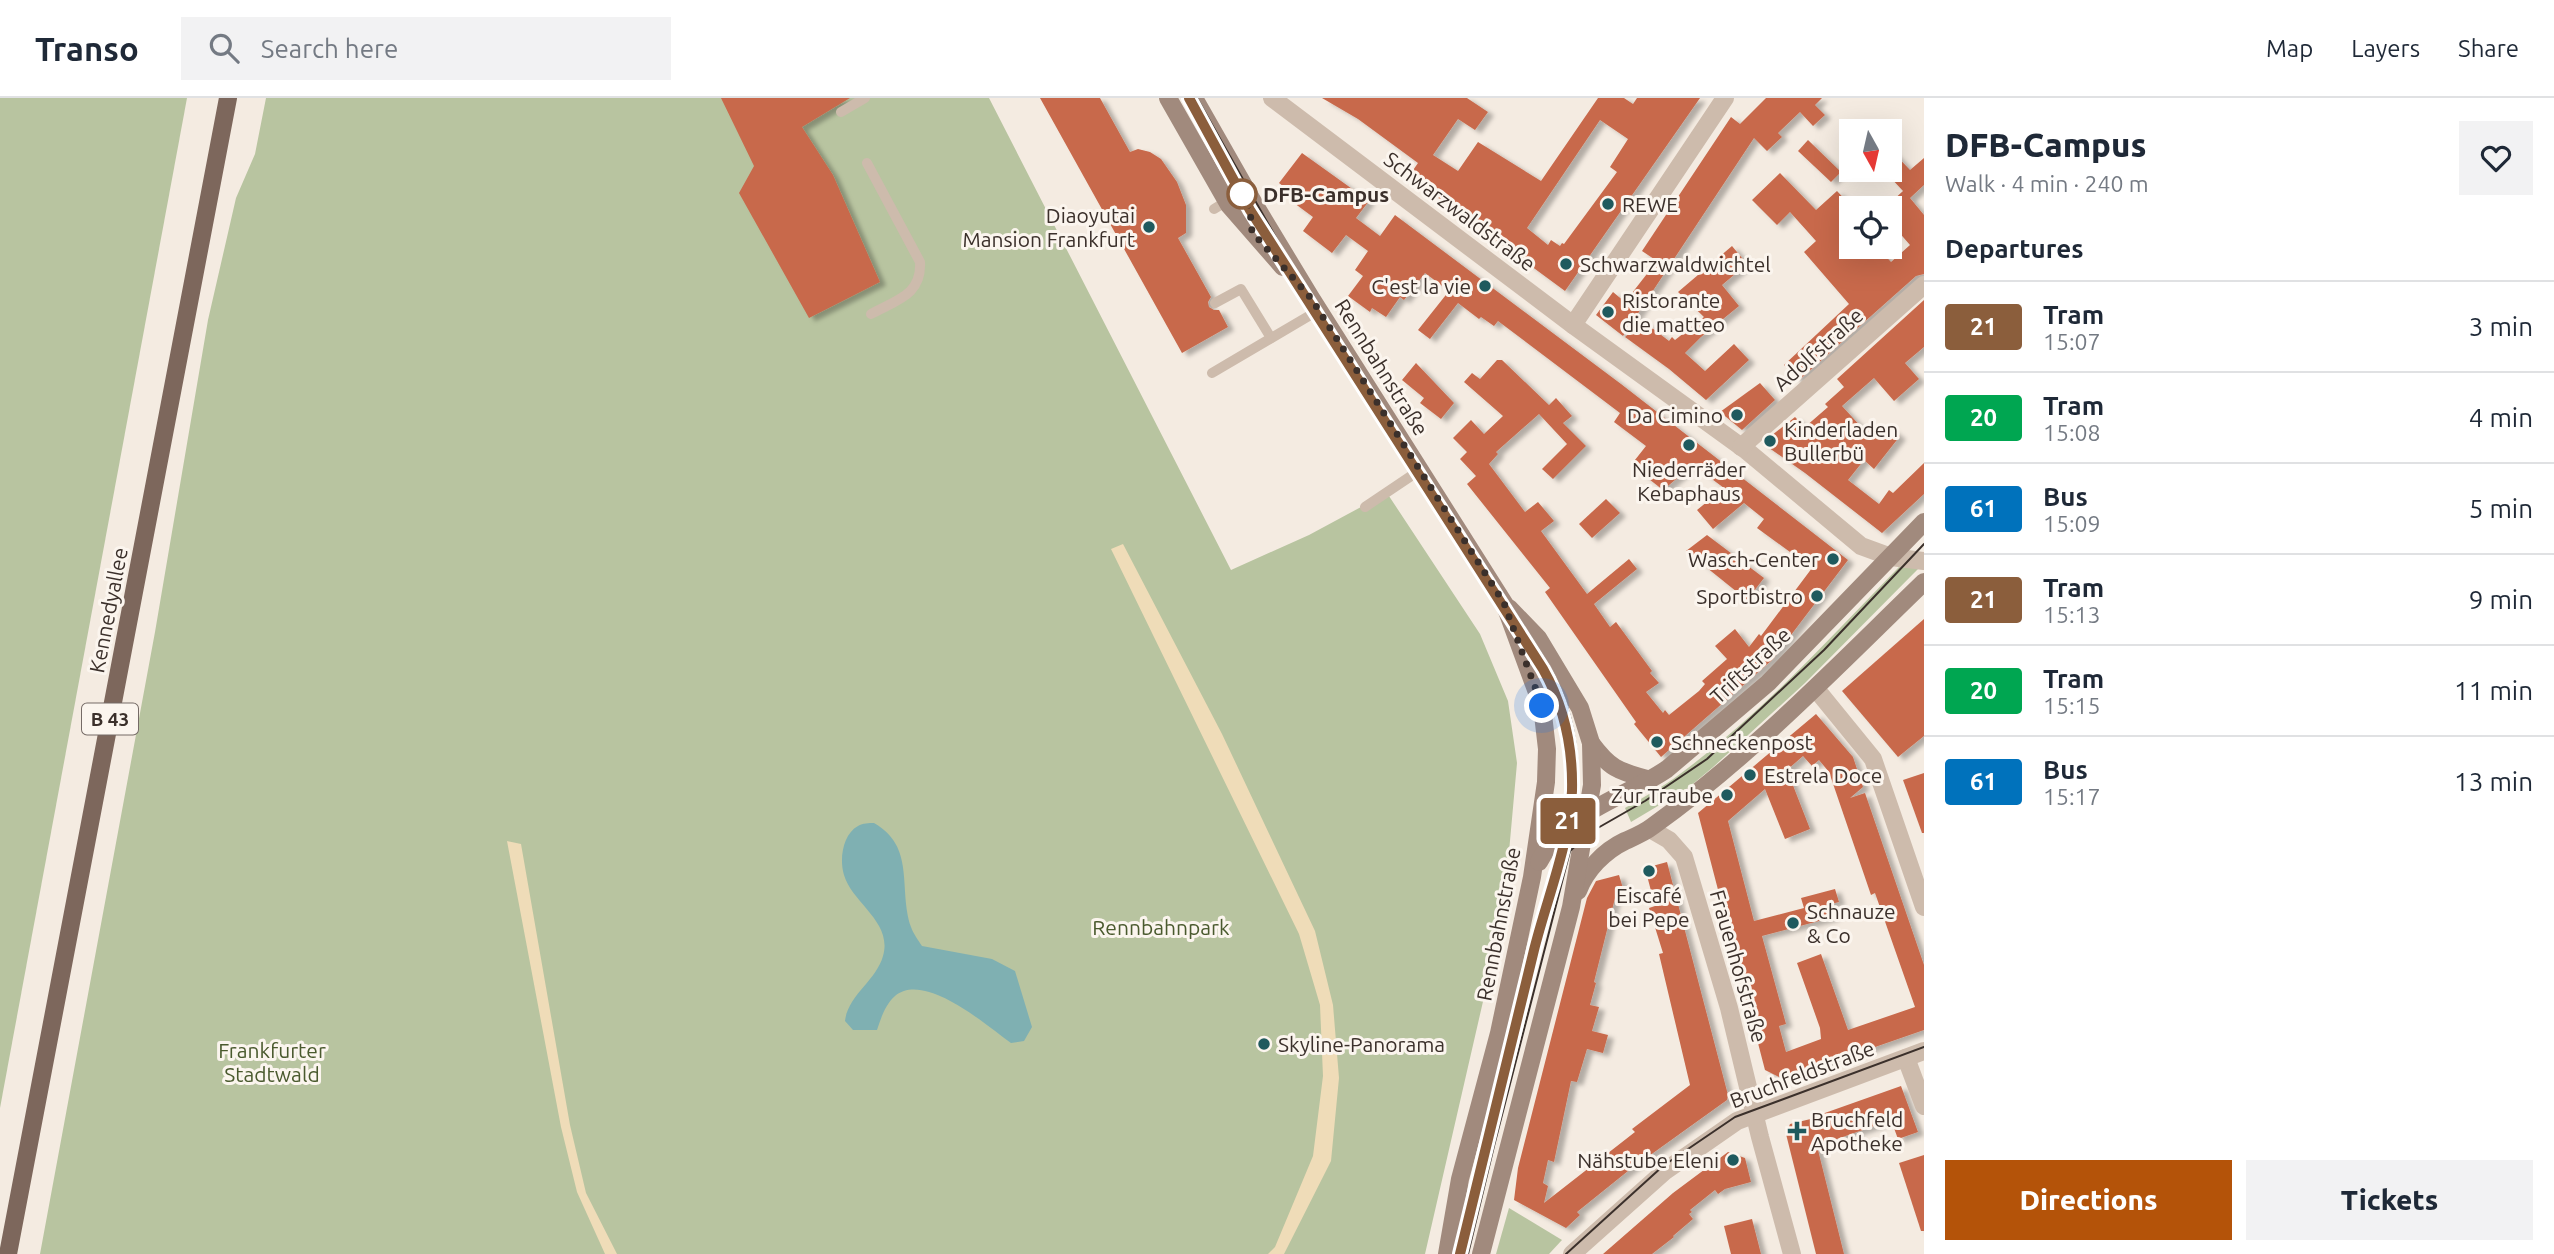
<!DOCTYPE html>
<html lang="en">
<head>
<meta charset="utf-8">
<style>
  :root { --surface:#fff; --page:#f2f2f3; --text:#1f2937; --muted:#747a83; --line:#e0e1e3; --accent:#b45309 }
  body { margin:0; font-family:Ubuntu,sans-serif; background:var(--page); color:var(--text); height:100vh; display:flex; flex-direction:column; font-size:26px; white-space:nowrap }
  * { box-sizing:border-box; margin:0 }
  p { font-size:23px; color:var(--muted) }
  .icon { flex:none; width:38px; height:38px; fill:none; stroke:currentColor; stroke-width:2; stroke-linecap:round; stroke-linejoin:round }
  .map { position:relative; flex:1; overflow:hidden }
  .panel { display:flex; flex-direction:column; background:var(--surface); width:630px }
  .panel>* { flex:none }
  .badge { padding:0 14px; border-radius:5px; font-size:24px; line-height:46px }
  .needle { width:46px; rotate:172deg }
  .fabs { position:absolute; left:1839px; top:21px; display:grid; gap:14px }
  .fabs a { display:grid; place-items:center; width:63px; height:63px; border-radius:0px; background:var(--surface); box-shadow:0 7px 28px #0002; font-size:35px }
  .you { position:absolute; width:35px; height:35px; margin:-18px; border:5px solid #fff; border-radius:50%; background:#1a73e8; box-shadow:0 0 0 10px #1a73e833 }
  .map>.badge { position:absolute; translate:-50% -50%; box-shadow:0 0 0 4px #fff }
  h2 { padding:0 21px; font-size:26px; line-height:63px }
  .round { display:grid; place-items:center; flex:none; width:74px; height:74px; border-radius:0px; background:var(--page) }
  .overview { display:flex; align-items:center; justify-content:space-between; height:119px; padding:0 21px }
  h1 { font-size:33px; font-weight:800; line-height:52px }
  .primary-button { display:flex; gap:14px; margin-top:auto; padding:14px 21px }
  .primary-button a { flex:1; height:80px; border-radius:0px; background:var(--accent); color:#fff; font-size:28px; font-weight:800; line-height:80px; text-align:center }
  .primary-button a+a { background:var(--page); color:var(--text) }
  ul { padding:0; list-style:none }
  li { display:flex; align-items:center; gap:21px; height:91px; padding:0 21px; border-top:2px solid var(--line) }
  li div { flex:1 }
  li b { display:block; font-size:26px }
  li em { font-style:normal }
  li .badge { min-width:77px; font-weight:700; text-align:center }
  header { display:flex; align-items:center; gap:42px; box-sizing:border-box; height:98px; padding:0 35px; background:var(--surface); border-bottom:2px solid var(--line) }
  header strong { font-size:33px }
  nav { display:flex; gap:38px; margin-inline-start:auto; font-size:24px }
  .search { width:490px; height:63px; background:var(--page); display:flex; align-items:center; gap:18px; box-sizing:border-box; padding:0 24px; border-radius:0px; color:var(--muted); font-size:26px }
  main { display:flex; flex:1; min-height:0 }
  .map>svg:first-child { display:block }
  .green { fill:#b8c4a0 }
  .sand { fill:#efdcb8 }
  .water { fill:#7fb0b2 }
  .building { fill:#c8694b; fill-rule:evenodd; filter:url(#shadow) }
  .lines { fill:none; stroke-linecap:round; stroke-linejoin:round }
  .service { stroke:#cdbbac; stroke-width:10 }
  .minor { stroke:#cdbbac; stroke-width:18 }
  .tertiary { stroke:#cdbbac; stroke-width:18 }
  .secondary { stroke:#a18a7d; stroke-width:18 }
  .primary { stroke:#7d675c; stroke-width:18 }
  .tram { stroke:#3b302b; stroke-width:2 }
  .line-casing { stroke:#fff; stroke-width:16 }
  .line { stroke:#8b5e3c; stroke-width:10 }
  .walk { stroke:#3b302b; stroke-width:7; stroke-dasharray:0 12.6 }
  .stop-dot { fill:#fff; stroke:#8b5e3c; stroke-width:3.5 }
  .poi-dot { fill:#1f5a5e; stroke:#fbf5ee; stroke-width:2.5 }
  .labels { text-anchor:middle; dominant-baseline:central; stroke-width:6; stroke-linejoin:round; paint-order:stroke }
  .shield { fill:#fbf5ee; stroke:#756b66; stroke-width:2 }
  .shield-label { font-size:19px; font-weight:bold; fill:#3b302b }
  .stop-label { font-size:21px; font-weight:bold; fill:#3b302b; stroke:#fbf5ee; text-anchor:start }
  .poi-label { font-size:21px; fill:#3b302b; stroke:#fbf5ee; text-anchor:start }
  .street-label { font-size:21px; fill:#3b302b; stroke:#fbf5ee }
  .park-label { font-size:21px; fill:#4a5a2e; stroke:#fbf5ee }
</style>
</head>
<body>
<header>
<strong>Transo</strong>
<div class="search"><svg class="icon" aria-label="search" viewBox="0 0 24 24"><circle cx="10" cy="10" r="6"/><path d="M15 15l6 6"/></svg>Search here</div>
<nav><a>Map</a><a>Layers</a><a>Share</a></nav>
</header>
<main>
<div class="map">
<svg width="1924" height="1156" viewBox="0 0 1924 1156">
  <defs>
    <filter id="shadow"><feDropShadow dx="6" dy="3.5" stdDeviation="2" flood-color="#0004"/></filter>
  </defs>
  <rect width="100%" height="100%" fill="#f4ebe1"/>
  <g class="green">
    <path d="M0 0H187L0 1010Z"/>
    <path d="M266 0H989L1231 472 1309 437 1387 395 1480 536 1508 603 1517 665 1508 765 1493 860 1425 1156H40L155 534 208 222 236 100 255 56Z"/>
    <path d="M1899 469 1919 470 1805 585 1712 670 1688 690 1631 724 1625 710C1644 699 1663 689 1680 676 1761 616 1829 541 1899 469Z"/>
    <path d="M1509 1110 1562 1142 1549 1156H1496Z"/>
  </g>
  <g class="sand">
    <path d="M1123 446 1222 636 1315 833 1333 907 1339 980 1331 1063 1284 1156H1268L1275 1149 1313 1058 1323 978 1320 907 1299 836 1111 451Z"/>
    <path d="M507 743 521 746 570 1027 586 1095 617 1156H605L577 1094 561 1029Z"/>
  </g>
  <path class="water" d="M874 725C916 749 898 790 911 829 913 835 918 842 922 848L992 861 1015 873 1032 929 1024 943 1011 945C987 928 925 873 895 898 885 907 881 920 877 932H853L845 923C848 897 876 883 883 858 893 824 852 805 844 777 839 761 843 736 858 728 863 725 869 725 874 725Z"/>
  <g class="building">
    <path d="M721 0H850L802 29 833 77 880 184 809 220 739 95 754 68Z"/>
    <path d="M1040 0H1100L1130 54 1138 51 1150 54 1161 61 1177 84 1186 107V135L1178 140 1211 199 1208 204 1209 209 1214 212H1219L1228 229 1182 255Z"/>
    <path d="M1322 0H1467L1488 14 1475 32 1458 21 1433 57 1458 73 1478 44 1541 83 1598 0H1624L1633 6 1637 0H1700L1565 193 1409 78 1418 65 1358 21ZM1600 22 1628 41 1610 69 1617 74 1564 146 1562 145 1560 148 1551 142 1548 147 1527 130Z"/>
    <path d="M1766 0H1822L1815 7 1825 17 1813 28 1800 14 1778 35 1782 39 1767 53 1754 40 1623 238 1596 217 1613 194 1625 204 1657 163 1642 153 1731 19 1740 26Z"/>
    <path d="M1808 42 1841 74 1831 84 1798 53Z"/>
    <path d="M1890 51 1910 72 1924 60V87L1910 100 1924 117V176L1916 178 1798 283 1784 267 1849 206 1804 154 1816 143 1790 114 1777 127 1752 102 1780 75 1816 112 1837 93 1852 109V149H1877L1891 164 1910 147 1890 124V105L1903 93 1890 79Z"/>
    <path d="M1302 55 1369 103 1356 120 1380 138 1395 117 1621 286 1848 462 1772 562 1661 659 1634 626 1636 624 1545 494 1550 490 1467 386 1476 378 1460 361 1467 354 1453 340 1471 322 1484 336 1503 318 1464 284 1472 275 1480 281 1497 262H1502L1549 307 1556 300 1572 318 1563 325 1586 348 1553 381 1542 371 1567 346 1539 316 1496 354 1498 356 1489 366 1525 414 1538 404 1554 423 1541 433 1587 496 1629 461 1637 471 1594 506 1610 529 1616 524 1652 573 1650 575 1659 585 1646 594 1663 615 1665 612 1669 617 1699 593 1705 586 1702 583 1727 561 1715 548 1735 531 1749 549 1759 536 1761 538 1812 470 1757 430 1764 421 1744 405 1713 431 1697 412 1724 390 1693 367 1663 392 1631 367 1646 348 1614 324 1620 315 1498 223 1494 228 1481 219 1479 221 1458 205 1430 241 1418 232 1449 193 1425 175 1404 202 1400 199 1386 219 1372 210 1370 214 1348 198 1363 178 1355 172 1368 153 1346 137 1332 155 1303 133 1313 119 1294 105 1298 100 1279 85Z"/>
    <path d="M1732 148 1747 166 1722 187 1739 208 1701 239 1685 255 1705 273 1734 246 1749 262 1706 302 1669 271 1625 239 1643 223 1669 243 1672 239 1675 242 1704 219 1678 194Z"/>
    <path d="M1924 202V249L1905 265 1919 281 1894 303 1874 280 1842 308 1864 332 1869 326 1884 338 1890 330 1900 338 1874 371 1864 362 1848 382 1879 406 1889 392 1893 395 1924 365V396L1882 435 1805 375 1762 345 1795 319 1805 329 1828 309 1825 306 1844 289 1837 281Z"/>
    <path d="M1416 265 1454 305 1441 321 1420 305 1424 300 1402 282Z"/>
    <path d="M1760 285 1775 302 1742 332 1720 314Z"/>
    <path d="M1606 401 1620 415 1592 440 1579 426Z"/>
    <path d="M1707 437 1764 480 1747 502 1686 453Z"/>
    <path d="M1924 521V638L1898 659 1842 593Z"/>
    <path d="M1816 616 1853 659 1863 689 1850 700 1865 695 1924 867V932L1783 981 1765 972 1698 715ZM1803 658 1812 668 1819 662 1829 674 1871 797 1875 795 1915 909 1848 932 1821 856 1797 865 1820 930 1821 941 1786 954 1779 928 1786 926 1762 838 1834 819 1831 806 1839 804 1835 791 1801 800 1804 810 1754 823 1728 723 1765 691 1785 741 1810 731 1787 672Z"/>
    <path d="M1924 675V735H1922L1903 682Z"/>
    <path d="M1667 764 1728 997 1727 1002 1628 1073 1577 1114 1580 1117 1566 1130 1514 1102 1518 1070 1587 800 1596 783 1619 777 1625 797 1615 800 1594 884 1596 885 1590 907 1599 909 1592 933 1608 937 1603 955 1587 951 1577 984 1571 983 1554 1064 1548 1062 1543 1085 1548 1088 1544 1105 1635 1034 1632 1031 1690 987 1659 856 1663 855 1649 810 1655 808 1645 770Z"/>
    <path d="M1901 988 1918 1034 1898 1041 1891 1022 1817 1048 1844 1156H1816L1786 1036 1790 1026 1823 1018 1822 1016Z"/>
    <path d="M1728 1054 1745 1060 1751 1084 1725 1091 1718 1096 1715 1092 1690 1112 1692 1114 1689 1116 1693 1121 1673 1138 1674 1139 1652 1156H1603L1673 1095Z"/>
    <path d="M1924 1057V1133H1921L1899 1065Z"/>
    <path d="M1752 1121 1761 1156H1731L1724 1128Z"/>
  </g>
  <g class="lines">
    <g class="service">
      <path d="M841 14 865 0"/>
      <path d="M867 65 920 164C922 197 896 202 871 216"/>
      <path d="M1214 111 1227 103"/>
      <path d="M1215 205 1241 191 1271 240"/>
      <path d="M1212 275 1319 212"/>
      <path d="M1365 409 1420 372"/>
    </g>
    <g class="minor">
      <path d="M1272 0 1573 227 1747 353 1861 448 1891 459 1924 463"/>
      <path d="M1573 227 1725 0"/>
      <path d="M1741 349 1924 187"/>
      <path d="M1816 591 1873 661 1924 809"/>
      <path d="M1650 731 1669 742 1684 759 1729 910 1760 1039 1792 1156"/>
      <path d="M1906 960 1924 1008"/>
    </g>
    <path class="tertiary" d="M1572 1156 1665 1073 1737 1023 1924 953"/>
    <g class="secondary">
      <path d="M1168 0 1229 107 1283 169"/>
      <path d="M1194 0 1256 109 1311 200 1504 505 1542 608 1547 651 1546 684 1532 779 1499 935 1460 1081 1447 1156"/>
      <path d="M1591 645C1611 672 1619 673 1650 682"/>
      <path d="M1539 764C1564 714 1623 701 1667 671L1768 585 1924 424"/>
      <path d="M1578 793C1586 772 1604 753 1625 743 1634 739 1644 735 1653 728 1752 657 1836 569 1924 484"/>
      <path d="M1481 1156 1571 809 1592 687 1591 645 1580 610 1538 540 1509 510"/>
    </g>
    <path class="primary" d="M8 1156 228 0"/>
    <g class="tram">
      <path d="M1197 0 1283 152 1548 566C1582 624 1583 685 1571 749L1494 1048 1468 1156"/>
      <path d="M1568 755 1589 735 1645 703 1707 661 1824 552 1924 446"/>
      <path d="M1566 1156 1663 1068 1735 1019 1924 949"/>
    </g>
  </g>
  <g class="lines">
    <defs>
      <path id="line" d="M1189 0 1250 112 1543 571C1564 608 1573 651 1572 693 1569 748 1547 800 1534 852 1509 953 1485 1055 1460 1156"/>
    </defs>
    <use href="#line" class="line-casing"/>
    <use href="#line" class="line"/>
    <path class="walk" d="M1242 96 1250 112 1252 134 1311 200 1504 505 1542 608"/>
  </g>
  <circle class="stop-dot" cx="1242" cy="96" r="14"/>
  <g class="poi-dot">
    <circle cx="1608" cy="106" r="7"/>
    <circle cx="1149" cy="129" r="7"/>
    <circle cx="1566" cy="166" r="7"/>
    <circle cx="1485" cy="188" r="7"/>
    <circle cx="1608" cy="214" r="7"/>
    <circle cx="1737" cy="317" r="7"/>
    <circle cx="1770" cy="343" r="7"/>
    <circle cx="1689" cy="347" r="7"/>
    <circle cx="1833" cy="461" r="7"/>
    <circle cx="1817" cy="498" r="7"/>
    <circle cx="1657" cy="644" r="7"/>
    <circle cx="1750" cy="677" r="7"/>
    <circle cx="1727" cy="697" r="7"/>
    <circle cx="1649" cy="773" r="7"/>
    <circle cx="1793" cy="825" r="7"/>
    <circle cx="1264" cy="946" r="7"/>
    <path d="M1793.5 1022.5h7v7h7v7h-7v7h-7v-7h-7v-7h7z"/>
    <circle cx="1733" cy="1062" r="7"/>
  </g>
  <g class="labels">
    <rect class="shield" x="82" y="605.5" width="56" height="31" rx="5"/>
    <g class="shield-label">
      <text x="110" y="621">B 43</text>
    </g>
    <g class="stop-label">
      <text x="1263" y="96">DFB-Campus</text>
    </g>
    <g class="poi-label">
      <text x="1622" y="106">REWE</text>
      <text x="1135" y="117" text-anchor="end">Diaoyutai<tspan x="1135" dy="24">Mansion Frankfurt</tspan></text>
      <text x="1580" y="166">Schwarzwaldwichtel</text>
      <text x="1471" y="188" text-anchor="end">C'est la vie</text>
      <text x="1622" y="202">Ristorante<tspan x="1622" dy="24">die matteo</tspan></text>
      <text x="1723" y="317" text-anchor="end">Da Cimino</text>
      <text x="1784" y="331">Kinderladen<tspan x="1784" dy="24">Bullerbü</tspan></text>
      <text x="1689" y="371" text-anchor="middle">Niederräder<tspan x="1689" dy="24">Kebaphaus</tspan></text>
      <text x="1819" y="461" text-anchor="end">Wasch-Center</text>
      <text x="1803" y="498" text-anchor="end">Sportbistro</text>
      <text x="1671" y="644">Schneckenpost</text>
      <text x="1764" y="677">Estrela Doce</text>
      <text x="1713" y="697" text-anchor="end">Zur Traube</text>
      <text x="1649" y="797" text-anchor="middle">Eiscafé<tspan x="1649" dy="24">bei Pepe</tspan></text>
      <text x="1807" y="813">Schnauze<tspan x="1807" dy="24">&amp; Co</tspan></text>
      <text x="1278" y="946">Skyline-Panorama</text>
      <text x="1811" y="1021">Bruchfeld<tspan x="1811" dy="24">Apotheke</tspan></text>
      <text x="1719" y="1062" text-anchor="end">Nähstube Eleni</text>
    </g>
    <g class="street-label">
      <text transform="translate(1460 113) rotate(37)">Schwarzwaldstraße</text>
      <text transform="translate(1818 251) rotate(-42)">Adolfstraße</text>
      <text transform="translate(1382 269) rotate(58)">Rennbahnstraße</text>
      <text transform="translate(108 512) rotate(-79)">Kennedyallee</text>
      <text transform="translate(1750 567) rotate(-43)">Triftstraße</text>
      <text transform="translate(1498 826) rotate(-79)">Rennbahnstraße</text>
      <text transform="translate(1739 868) rotate(74)">Frauenhofstraße</text>
      <text transform="translate(1802 976) rotate(-21)">Bruchfeldstraße</text>
    </g>
    <g class="park-label">
      <text x="1161" y="829">Rennbahnpark</text>
      <text x="272" y="952">Frankfurter<tspan x="272" dy="24">Stadtwald</tspan></text>
    </g>
  </g>
</svg>
<div class="fabs">
<a><svg class="needle" viewBox="-14 -14 28 28"><path d="M0-13l5 13h-10z" fill="#e53935"/><path d="M0 13l5-13h-10z" fill="#747a83"/></svg></a>
<a><svg class="icon" aria-label="locate" viewBox="0 0 24 24"><circle cx="12" cy="12" r="6"/><path d="M12 2v4M12 18v4M2 12h4M18 12h4"/></svg></a>
</div>
<div class="you" style="left:1542px;top:608px"></div>
<b class="badge" style="left:1568px;top:723px;background:#8b5e3c;color:#fff">21</b>
</div>
<section class="panel">
<div class="overview"><div><h1>DFB-Campus</h1><p>Walk · 4 min · 240 m</p></div><a class="round"><svg class="icon" aria-label="heart" viewBox="0 0 24 24"><path d="M12 20l-8-8c-3-5 5-10 8-4 3-6 11-1 8 4z"/></svg></a></div>
<h2>Departures</h2>
<ul>
<li><span class="badge" style="background:#8b5e3c;color:#fff">21</span><div><b>Tram</b><p>15:07</p></div><em>3 min</em></li>
<li><span class="badge" style="background:#00a651;color:#fff">20</span><div><b>Tram</b><p>15:08</p></div><em>4 min</em></li>
<li><span class="badge" style="background:#0072bc;color:#fff">61</span><div><b>Bus</b><p>15:09</p></div><em>5 min</em></li>
<li><span class="badge" style="background:#8b5e3c;color:#fff">21</span><div><b>Tram</b><p>15:13</p></div><em>9 min</em></li>
<li><span class="badge" style="background:#00a651;color:#fff">20</span><div><b>Tram</b><p>15:15</p></div><em>11 min</em></li>
<li><span class="badge" style="background:#0072bc;color:#fff">61</span><div><b>Bus</b><p>15:17</p></div><em>13 min</em></li>
</ul>
<div class="primary-button"><a>Directions</a><a>Tickets</a></div>
</section>
</main>
</body>
</html>
